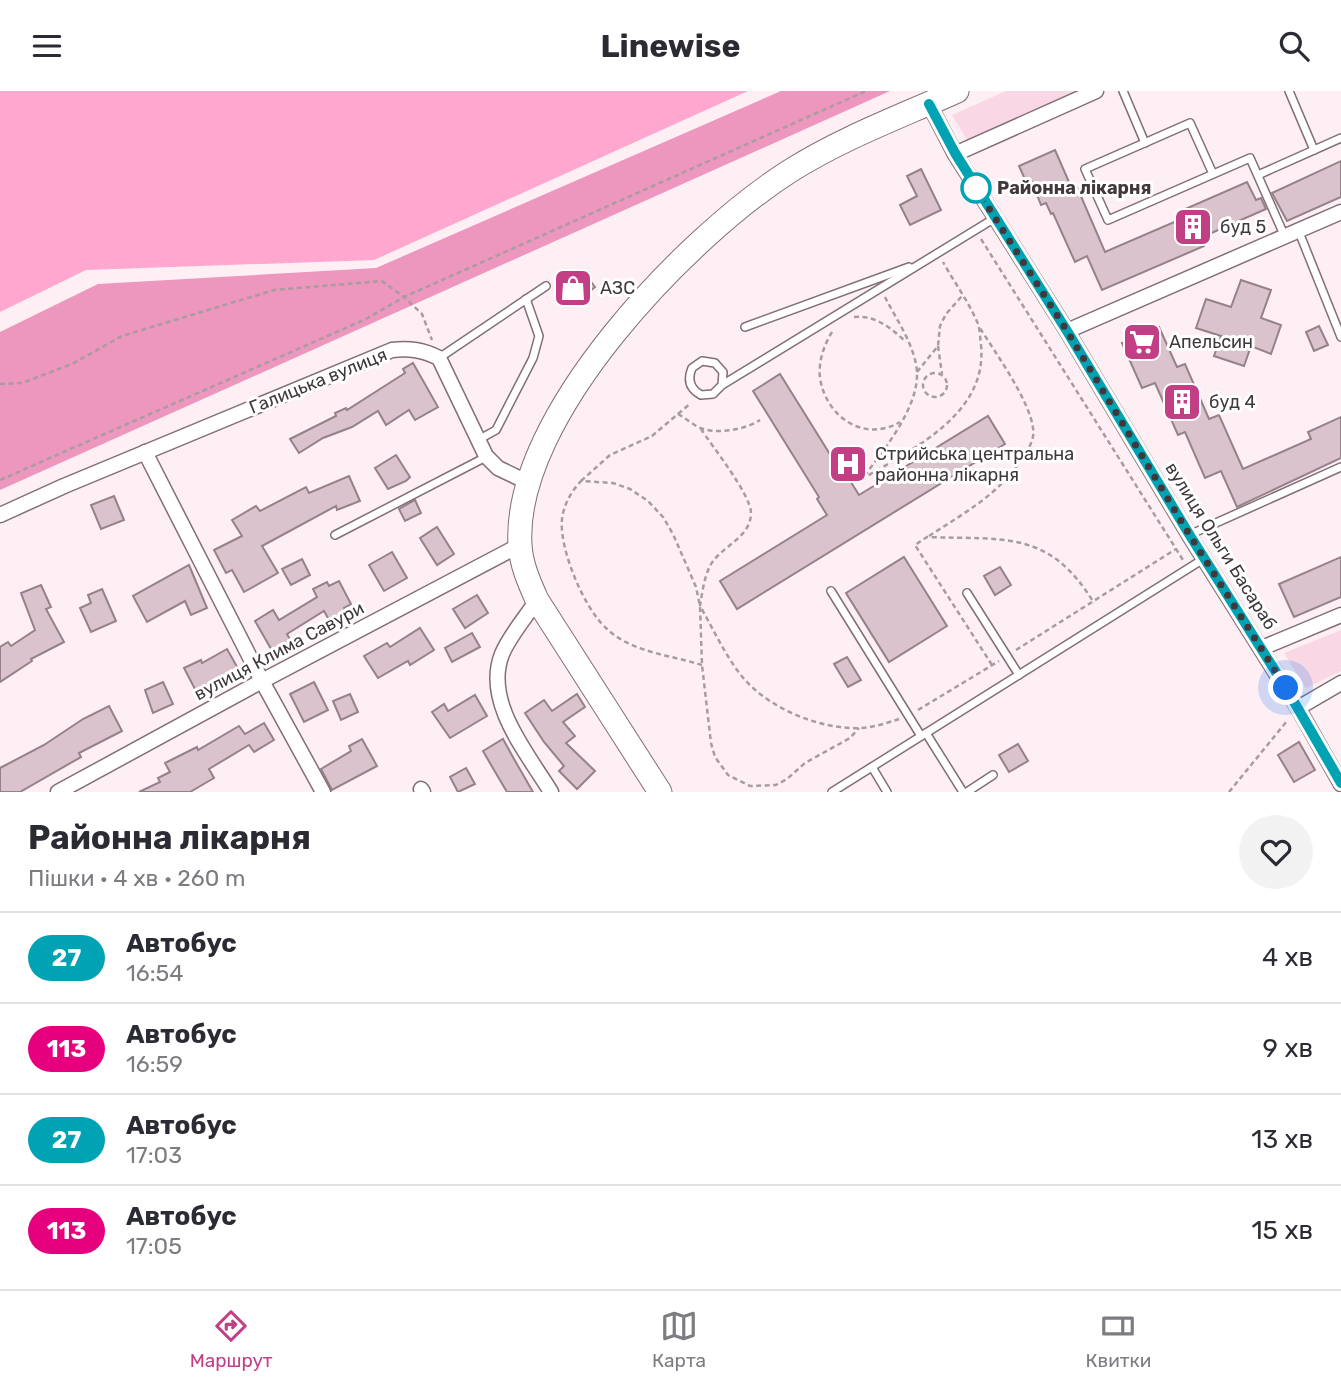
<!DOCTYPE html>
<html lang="uk">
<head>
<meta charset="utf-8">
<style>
  :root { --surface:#fff; --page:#f2f2f3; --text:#2b2b33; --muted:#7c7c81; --line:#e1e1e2; --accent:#c23f86 }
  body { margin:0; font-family:Rubik,sans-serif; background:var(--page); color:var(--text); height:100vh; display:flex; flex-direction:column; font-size:26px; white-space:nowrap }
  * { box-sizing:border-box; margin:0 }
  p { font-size:23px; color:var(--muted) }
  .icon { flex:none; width:38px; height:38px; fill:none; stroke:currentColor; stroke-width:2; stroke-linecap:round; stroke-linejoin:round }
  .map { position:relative; height:701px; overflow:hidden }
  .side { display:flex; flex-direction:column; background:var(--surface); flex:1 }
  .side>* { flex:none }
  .badge { padding:0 14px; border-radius:23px; font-size:24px; line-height:46px }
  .you { position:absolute; width:35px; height:35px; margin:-18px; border:5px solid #fff; border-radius:50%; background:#1a73e8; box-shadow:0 0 0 10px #1a73e833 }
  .map>.badge { position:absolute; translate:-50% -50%; box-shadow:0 0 0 4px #fff }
  .round { display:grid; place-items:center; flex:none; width:74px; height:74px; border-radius:37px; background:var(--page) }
  .summary { display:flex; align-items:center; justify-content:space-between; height:119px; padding:0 28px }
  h1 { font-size:33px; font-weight:700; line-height:52px }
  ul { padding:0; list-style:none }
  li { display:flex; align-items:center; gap:21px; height:91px; padding:0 28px; border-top:2px solid var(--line) }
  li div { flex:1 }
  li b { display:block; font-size:26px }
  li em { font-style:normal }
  li .badge { min-width:77px; font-weight:700; text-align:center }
  header { display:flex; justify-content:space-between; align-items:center; height:91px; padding:0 28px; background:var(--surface); font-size:32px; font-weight:700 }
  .tabs { display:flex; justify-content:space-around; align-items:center; height:98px; border-top:2px solid var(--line); background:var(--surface); font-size:19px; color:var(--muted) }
  .tabs a { display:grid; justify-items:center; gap:4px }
  .tabs .on { color:var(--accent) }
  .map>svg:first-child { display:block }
  .green { fill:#fad7e5 }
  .forest { fill:#ed96be }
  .water { fill:#ffa7cf }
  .building { fill:#dac3cc; stroke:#968089; stroke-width:2 }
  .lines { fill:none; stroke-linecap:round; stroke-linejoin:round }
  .service-casing { stroke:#826e76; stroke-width:10 }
  .minor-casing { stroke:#826e76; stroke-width:17 }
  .trunk-casing { stroke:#826e76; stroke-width:25 }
  .path { stroke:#a89ca1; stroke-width:2.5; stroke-dasharray:5 3.5; stroke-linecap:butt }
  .service { stroke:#fff; stroke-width:7 }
  .minor { stroke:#fff; stroke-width:14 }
  .trunk { stroke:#fff; stroke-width:23 }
  .line-casing { stroke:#fff; stroke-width:16 }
  .line { stroke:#00a3b4; stroke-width:10 }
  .walk { stroke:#41383c; stroke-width:7; stroke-dasharray:0 12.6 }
  .stop-dot { fill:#fff; stroke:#00a3b4; stroke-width:3.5 }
  .labels { text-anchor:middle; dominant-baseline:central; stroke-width:6; stroke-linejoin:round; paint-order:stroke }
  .stop-label { font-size:18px; font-weight:bold; fill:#41383c; stroke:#fff; text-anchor:start }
  .poi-label { font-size:18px; fill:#41383c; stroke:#fff; text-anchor:start }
  .street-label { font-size:18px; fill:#41383c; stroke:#fff }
</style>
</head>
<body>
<header><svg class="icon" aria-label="menu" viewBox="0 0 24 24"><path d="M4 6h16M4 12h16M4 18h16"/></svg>Linewise<svg class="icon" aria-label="search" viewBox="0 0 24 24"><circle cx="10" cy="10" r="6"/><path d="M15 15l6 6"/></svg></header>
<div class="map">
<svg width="1341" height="701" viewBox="0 0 1341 701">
  <rect width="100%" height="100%" fill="#feeff5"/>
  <g class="green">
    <path d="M1006 0H1075L967 49 952 24Z"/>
    <path d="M1341 539V580L1306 597 1284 562Z"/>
  </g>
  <path class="forest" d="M781 0H890L0 399V241L98 193 376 177Z"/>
  <path class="water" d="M0 0H748L374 169 86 179 0 221Z"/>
  <g class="building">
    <path d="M1055 59 1072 98 1077 96 1105 161 1186 126 1183 119 1247 91 1256 109 1261 107 1266 118 1200 147 1204 155 1102 199 1087 165 1075 171 1053 122 1051 123 1046 112 1041 114 1032 91 1027 93 1019 75Z"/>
    <path d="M1341 70V106L1287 130 1272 102Z"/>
    <path d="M921 78 941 119 910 134 900 114 917 105 907 85Z"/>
    <path d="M582 179 595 196 571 215 558 198Z"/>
    <path d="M1241 189 1271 199 1261 227 1281 234 1271 263 1251 255 1244 275 1214 265 1221 245 1196 237 1206 208 1231 216Z"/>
    <path d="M1319 235 1328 254 1314 260 1306 241Z"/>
    <path d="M1159 236 1177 276 1185 273 1209 328 1219 324 1243 378 1311 348 1308 341 1341 326V367L1237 416 1221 380 1205 387 1185 341 1178 344 1155 292 1142 297 1122 252Z"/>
    <path d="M413 272 438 316 415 329 409 319 386 334 378 320 352 336 323 347 299 362 290 348 336 325 335 322 346 317 347 319 405 282 403 278Z"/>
    <path d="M780 283 846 389 849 388 859 404 988 325 1005 353 737 518 720 490 827 424 817 408 819 406 753 300Z"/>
    <path d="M396 364 410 386 406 390 388 398 375 377Z"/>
    <path d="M349 385 360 410 337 419 336 415 262 455 278 482 244 501 232 479 226 482 214 459 242 445 232 429 256 415 260 420 306 396 309 402Z"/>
    <path d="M114 405 124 429 101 438 91 414Z"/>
    <path d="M415 409 421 422 405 430 399 418Z"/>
    <path d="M437 436 454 463 437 474 420 447Z"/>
    <path d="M392 461 407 487 384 500 369 474Z"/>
    <path d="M904 466 947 535 889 571 846 502Z"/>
    <path d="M1341 466V506L1294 526 1279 493Z"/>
    <path d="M302 468 310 484 291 494 282 478Z"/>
    <path d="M189 474 207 517 191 524 185 510 147 531 133 505Z"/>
    <path d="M1000 476 1011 494 995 504 984 485Z"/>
    <path d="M339 490 351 513 344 517 346 521 329 529 324 520 287 543 292 552 274 563 255 530 273 519 279 529 317 506 313 498 327 491 329 495Z"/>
    <path d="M41 494 51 516 46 518 64 551 31 568 32 570 0 591V556L8 551 11 555 35 539 21 502Z"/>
    <path d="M102 498 116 530 91 541 80 517 91 512 88 504Z"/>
    <path d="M477 504 488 522 465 537 453 518Z"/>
    <path d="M420 537 434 559 410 574 408 570 378 587 364 565 387 552 390 556Z"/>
    <path d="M472 542 480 556 452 571 445 557Z"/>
    <path d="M227 558 240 581 197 602 184 577 201 569 202 572Z"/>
    <path d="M847 566 861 589 848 596 834 573Z"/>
    <path d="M163 591 173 613 153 622 145 599Z"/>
    <path d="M314 591 328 619 304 631 290 603Z"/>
    <path d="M350 603 358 621 341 629 333 610Z"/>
    <path d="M577 603 585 616 563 631 575 645 566 652 595 680 577 698 559 680 564 675 544 651 525 622 544 609 552 620Z"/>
    <path d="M475 604 487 625 450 647 432 621 444 613 448 620Z"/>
    <path d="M109 615 122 640 79 662 81 666 20 701H0V677L44 654 83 628Z"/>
    <path d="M264 632 274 649 254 661 249 654 209 678 214 687 190 701H139L160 691 158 687 170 681 165 672 197 656 198 659 239 635 245 643Z"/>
    <path d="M362 648 377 675 332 699 321 678 351 660 349 655Z"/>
    <path d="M503 648 514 668 533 701H507L494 679 483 660Z"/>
    <path d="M1299 651 1315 679 1294 691 1278 664Z"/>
    <path d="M1018 653 1028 670 1009 681 999 664Z"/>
    <path d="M466 677 475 693 458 701 450 686Z"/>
  </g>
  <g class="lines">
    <defs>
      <g id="service">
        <path d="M1123 0 1145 52"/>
        <path d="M1289 0 1314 59"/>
        <path d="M1213 83 1190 32 1085 78 1108 129 1250 67 1285 146"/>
        <path d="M1258 84 1341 47"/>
        <path d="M1299 141 1341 246"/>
        <path d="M745 236 909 176"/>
        <path d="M439 267 546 195"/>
        <path d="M722 294 723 281 715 272 702 270 692 277C687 289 690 298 701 304L713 303 722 294 995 127"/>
        <path d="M478 349 496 339 533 267 539 245 526 208"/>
        <path d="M335 444 486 366"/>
        <path d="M1189 444 1341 376"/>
        <path d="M831 500 921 645"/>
        <path d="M967 502 1019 584"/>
        <path d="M926 642 963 701"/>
        <path d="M872 676 887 701"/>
        <path d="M832 701 1205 467"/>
        <path d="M967 701 993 684"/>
      </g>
      <g id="minor">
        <path d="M929 13 955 63 1067 240 1189 444 1298 617 1341 693"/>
        <path d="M955 63 1096 0"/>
        <path d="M1067 240 1341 121"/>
        <path d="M145 361 262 590 323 701"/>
        <path d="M0 424 64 395 392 259C410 257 423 259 439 267L486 365 498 377 529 392"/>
        <path d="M537 509C526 526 510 544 502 563 483 611 528 663 551 701"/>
        <path d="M1262 557 1341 524"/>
        <path d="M1298 617 1341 592"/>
        <path d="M421 698 423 701"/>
        <path d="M58 701 262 590 520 454"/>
      </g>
      <path id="trunk" d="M660 701 537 509C529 491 521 473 520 454 512 325 689 144 790 80 842 47 902 25 957 0"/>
    </defs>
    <use href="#service" class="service-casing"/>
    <use href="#minor" class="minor-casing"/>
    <use href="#trunk" class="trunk-casing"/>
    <g class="path">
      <path d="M981 148 1183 469"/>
      <path d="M885 206C896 228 916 256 917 282 918 318 883 360 862 388 913 358 988 323 981 254 980 247 980 239 978 233 969 211 954 191 943 171"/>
      <path d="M854 226C876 224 891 237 906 251"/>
      <path d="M832 241C824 254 818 271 820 287 826 326 864 352 900 331"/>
      <path d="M938 255 942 283"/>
      <path d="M917 281 938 255 940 235 946 223 962 205"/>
      <circle cx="935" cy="294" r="12"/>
      <path d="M0 293 22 292 72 273 122 245 274 199 382 190 404 206 422 223 432 249"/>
      <path d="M678 323 691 312"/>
      <path d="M701 338C712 355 751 404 751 422 751 448 718 456 709 477 704 488 702 503 700 515 714 539 726 567 745 589 772 619 822 639 862 637 875 636 887 632 899 628"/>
      <path d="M0 389 366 228 404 206 866 0"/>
      <path d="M581 390 610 364 652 345 678 323C685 327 691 332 698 336 715 344 745 339 760 329"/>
      <path d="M929 445C964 422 1000 403 1023 366 1029 357 1035 348 1033 337 1029 308 996 263 980 237"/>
      <path d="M1016 559 1176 458"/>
      <path d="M702 574C670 564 630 561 606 537 584 517 559 458 562 428 564 413 571 401 581 390L613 392 630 398 648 410 663 426 673 443 696 496 700 515 702 574 711 652 715 666 728 684 750 695 776 694 787 688 805 672 850 647 859 637"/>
      <path d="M992 574 915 454 927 446C1004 449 1049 438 1094 512"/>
      <path d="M918 619 999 570"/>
      <path d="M1229 701 1287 630"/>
    </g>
    <use href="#service" class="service"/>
    <use href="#minor" class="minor"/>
    <use href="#trunk" class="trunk"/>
  </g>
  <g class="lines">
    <defs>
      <path id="line" d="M929 13 955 62 1067 240 1189 443 1286 597 1341 692"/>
    </defs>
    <use href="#line" class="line-casing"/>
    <use href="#line" class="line"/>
    <path class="walk" d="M976 97 1067 240 1189 443 1286 597"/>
  </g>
  <defs>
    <symbol id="building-square" viewBox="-11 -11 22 22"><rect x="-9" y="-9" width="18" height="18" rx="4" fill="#c23f86" stroke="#fff"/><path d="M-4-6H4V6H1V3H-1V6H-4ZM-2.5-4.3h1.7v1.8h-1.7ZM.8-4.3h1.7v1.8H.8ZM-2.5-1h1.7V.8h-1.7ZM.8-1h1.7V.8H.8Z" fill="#fff"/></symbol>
    <symbol id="shop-square" viewBox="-11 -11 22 22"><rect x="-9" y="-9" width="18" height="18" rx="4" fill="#c23f86" stroke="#fff"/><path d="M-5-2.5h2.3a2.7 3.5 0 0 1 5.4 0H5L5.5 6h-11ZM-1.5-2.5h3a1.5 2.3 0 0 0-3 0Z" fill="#fff"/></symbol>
    <symbol id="supermarket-square" viewBox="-11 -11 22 22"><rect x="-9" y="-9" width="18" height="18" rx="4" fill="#c23f86" stroke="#fff"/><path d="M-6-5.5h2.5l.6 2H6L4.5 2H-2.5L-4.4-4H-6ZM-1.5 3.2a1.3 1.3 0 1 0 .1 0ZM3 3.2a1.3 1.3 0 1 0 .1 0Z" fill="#fff"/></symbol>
    <symbol id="hospital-square" viewBox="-11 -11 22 22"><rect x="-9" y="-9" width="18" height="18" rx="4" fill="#c23f86" stroke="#fff"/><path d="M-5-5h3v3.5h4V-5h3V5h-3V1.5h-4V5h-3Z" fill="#fff"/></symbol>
  </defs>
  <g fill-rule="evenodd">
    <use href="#building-square" x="1171" y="114" width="44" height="44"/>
    <use href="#shop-square" x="551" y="175" width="44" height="44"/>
    <use href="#supermarket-square" x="1120" y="229" width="44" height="44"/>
    <use href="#building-square" x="1160" y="289" width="44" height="44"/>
    <use href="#hospital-square" x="826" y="351" width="44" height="44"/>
  </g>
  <circle class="stop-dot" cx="976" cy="97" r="14"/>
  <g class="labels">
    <g class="stop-label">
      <text x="997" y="97">Районна лікарня</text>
    </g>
    <g class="poi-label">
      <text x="1220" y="136">буд 5</text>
      <text x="600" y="197">АЗС</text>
      <text x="1169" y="251">Апельсин</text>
      <text x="1209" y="311">буд 4</text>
      <text x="875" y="363">Стрийська центральна<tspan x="875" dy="21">районна лікарня</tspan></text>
    </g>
    <g class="street-label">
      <text transform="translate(318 290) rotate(-22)">Галицька вулиця</text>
      <text transform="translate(1221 455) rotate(58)">вулиця Ольги Басараб</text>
      <text transform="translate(279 560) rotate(-28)">вулиця Клима Савури</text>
    </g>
  </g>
</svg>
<div class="you" style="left:1286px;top:597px"></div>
</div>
<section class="side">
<div class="summary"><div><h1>Районна лікарня</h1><p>Пішки · 4 хв · 260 m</p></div><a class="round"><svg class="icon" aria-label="heart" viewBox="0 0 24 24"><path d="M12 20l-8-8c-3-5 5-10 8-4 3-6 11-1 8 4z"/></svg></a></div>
<ul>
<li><span class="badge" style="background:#00a3b4;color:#fff">27</span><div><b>Автобус</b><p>16:54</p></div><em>4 хв</em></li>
<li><span class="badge" style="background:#e6007e;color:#fff">113</span><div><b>Автобус</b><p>16:59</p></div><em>9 хв</em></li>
<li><span class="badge" style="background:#00a3b4;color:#fff">27</span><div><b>Автобус</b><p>17:03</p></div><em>13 хв</em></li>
<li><span class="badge" style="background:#e6007e;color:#fff">113</span><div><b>Автобус</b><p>17:05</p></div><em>15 хв</em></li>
</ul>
</section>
<nav class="tabs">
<a class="on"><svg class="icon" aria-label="directions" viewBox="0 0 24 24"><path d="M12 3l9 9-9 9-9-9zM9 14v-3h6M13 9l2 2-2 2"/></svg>Маршрут</a>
<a><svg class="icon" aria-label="map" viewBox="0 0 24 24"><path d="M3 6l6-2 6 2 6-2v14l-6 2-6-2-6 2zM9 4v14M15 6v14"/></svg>Карта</a>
<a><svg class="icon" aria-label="tickets" viewBox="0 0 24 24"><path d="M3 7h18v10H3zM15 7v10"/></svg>Квитки</a>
</nav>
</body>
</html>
